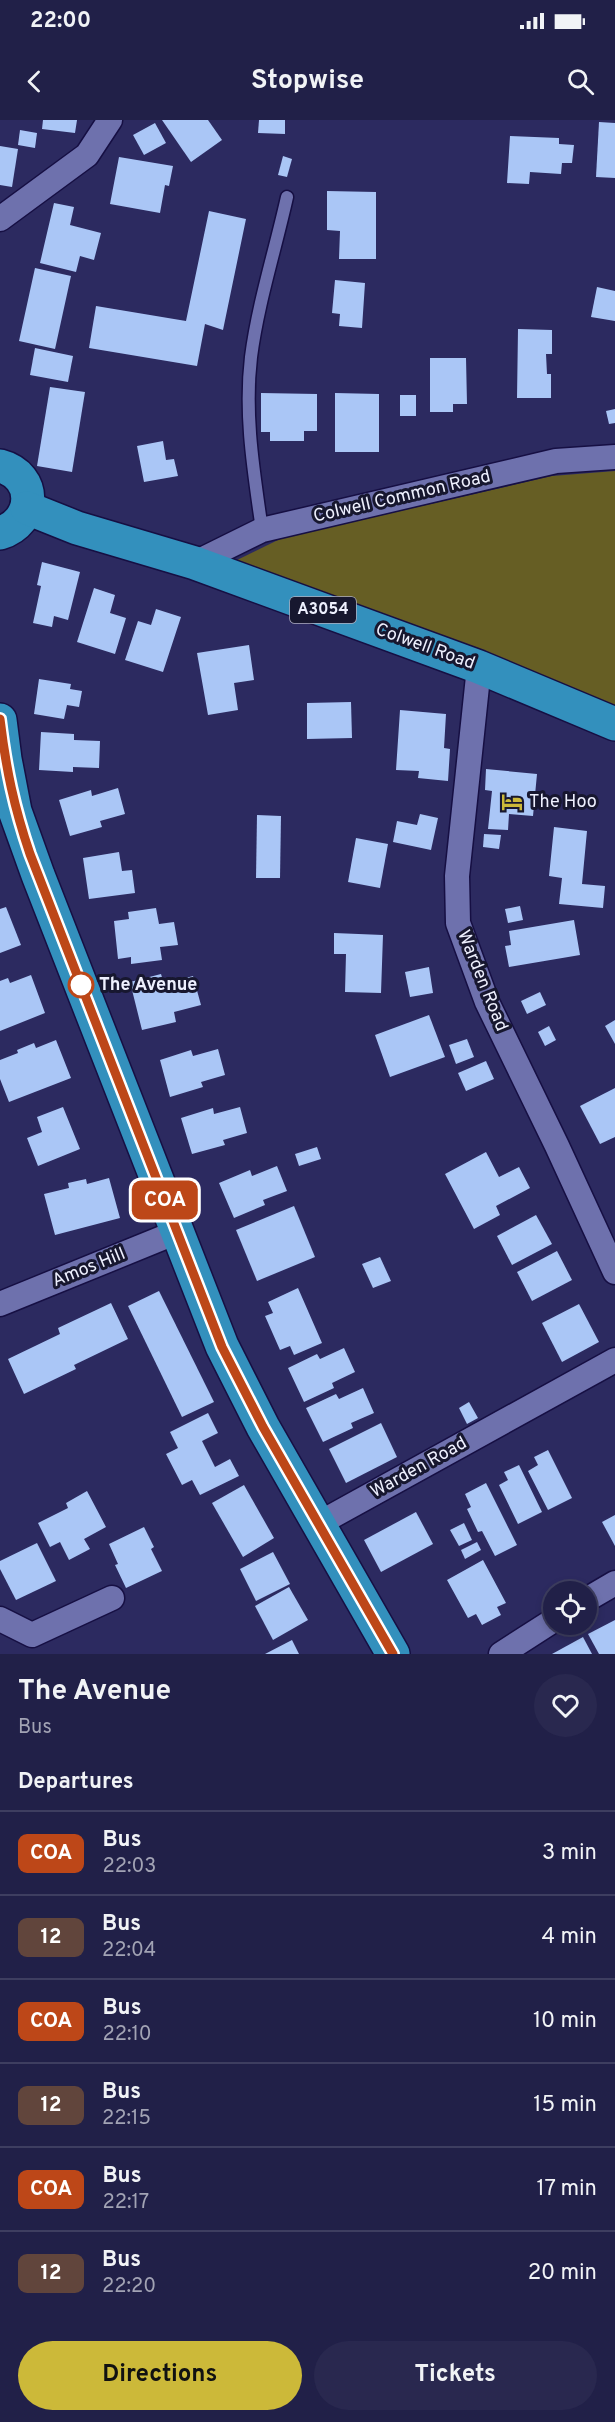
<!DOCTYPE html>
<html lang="en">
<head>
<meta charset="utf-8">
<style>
  :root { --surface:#212048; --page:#29284f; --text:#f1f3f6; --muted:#a2a3b4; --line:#3e3e60; --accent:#ccb939 }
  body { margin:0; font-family:Overpass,sans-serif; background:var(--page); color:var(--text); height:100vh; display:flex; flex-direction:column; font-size:22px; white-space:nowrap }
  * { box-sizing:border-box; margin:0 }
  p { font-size:20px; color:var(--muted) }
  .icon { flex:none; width:33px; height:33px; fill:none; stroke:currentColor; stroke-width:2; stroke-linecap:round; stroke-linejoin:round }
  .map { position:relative; height:1534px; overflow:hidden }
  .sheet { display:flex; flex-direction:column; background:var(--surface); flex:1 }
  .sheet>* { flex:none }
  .badge { padding:0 12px; border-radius:9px; font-size:21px; line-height:39px }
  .tools { position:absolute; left:543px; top:1461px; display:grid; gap:12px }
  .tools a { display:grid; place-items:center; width:54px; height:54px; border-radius:50%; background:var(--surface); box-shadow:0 3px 9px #0003,0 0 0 2px var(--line); font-size:30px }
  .map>.badge { position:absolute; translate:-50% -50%; box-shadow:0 0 0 3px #fff }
  h2 { padding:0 18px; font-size:22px; line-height:54px }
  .round { display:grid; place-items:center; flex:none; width:63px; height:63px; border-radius:32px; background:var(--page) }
  .overview { display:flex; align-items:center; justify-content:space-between; height:102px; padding:0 18px }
  h1 { font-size:28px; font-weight:700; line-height:45px }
  .action { display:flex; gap:12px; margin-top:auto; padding:12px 18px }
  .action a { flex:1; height:69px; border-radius:36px; background:var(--accent); color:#111; font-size:24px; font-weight:700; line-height:69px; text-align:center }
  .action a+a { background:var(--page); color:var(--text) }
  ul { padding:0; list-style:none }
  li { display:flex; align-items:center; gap:18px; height:84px; padding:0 18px; border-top:2px solid var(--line) }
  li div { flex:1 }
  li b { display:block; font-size:22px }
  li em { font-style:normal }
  li .badge { min-width:66px; font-weight:700; text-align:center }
  .status { display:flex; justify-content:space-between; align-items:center; height:42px; padding:0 30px; background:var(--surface); direction:ltr }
  .status svg { height:16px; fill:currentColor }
  header { display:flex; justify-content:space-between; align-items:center; height:78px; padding:0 18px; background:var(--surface); font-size:27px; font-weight:700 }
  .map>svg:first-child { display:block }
  .green { fill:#665e24 }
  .building { fill:#aac6f6 }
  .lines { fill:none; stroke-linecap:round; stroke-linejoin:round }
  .service-casing { stroke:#160f43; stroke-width:15 }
  .minor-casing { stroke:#160f43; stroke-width:27 }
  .primary-casing { stroke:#160f43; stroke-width:36 }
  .service { stroke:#6e71ad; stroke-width:12 }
  .minor { stroke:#6e71ad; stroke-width:24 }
  .primary { stroke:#3390bd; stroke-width:33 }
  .line-casing { stroke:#fff; stroke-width:14 }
  .line { stroke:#bd4718; stroke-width:9 }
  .stop-dot { fill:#fff; stroke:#bd4718; stroke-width:3 }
  .labels { text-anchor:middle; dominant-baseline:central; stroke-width:6; stroke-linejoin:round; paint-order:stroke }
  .shield { fill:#17172f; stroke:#aeafc0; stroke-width:1.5 }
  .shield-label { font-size:16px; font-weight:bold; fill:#eef0fe }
  .street-label { font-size:18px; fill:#eef0fe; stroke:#17172f }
  .poi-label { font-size:18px; fill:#eef0fe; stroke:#17172f; text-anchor:start }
  .stop-label { font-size:18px; font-weight:bold; fill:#eef0fe; stroke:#17172f; text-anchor:start }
</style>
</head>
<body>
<div class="status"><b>22:00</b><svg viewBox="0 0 49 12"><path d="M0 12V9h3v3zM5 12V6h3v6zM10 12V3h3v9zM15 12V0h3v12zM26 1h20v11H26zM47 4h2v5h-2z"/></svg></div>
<header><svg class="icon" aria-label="back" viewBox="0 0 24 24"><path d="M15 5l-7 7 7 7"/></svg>Stopwise<svg class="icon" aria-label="search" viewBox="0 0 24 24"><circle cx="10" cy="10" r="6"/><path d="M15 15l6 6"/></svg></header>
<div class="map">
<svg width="615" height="1534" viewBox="0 0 615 1534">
  <rect width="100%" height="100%" fill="#2c2a60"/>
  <path class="green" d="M615 351V587L235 441 282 418 552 356Z"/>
  <g class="building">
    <path d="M43 0H77L75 13 42 9Z"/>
    <path d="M162 0H208L222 20 191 42Z"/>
    <path d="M259 0H285V14L258 13Z"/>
    <path d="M599 2 615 3V58L596 57Z"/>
    <path d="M155 3 166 23 144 35 133 15Z"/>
    <path d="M20 10 37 13 35 28 18 25Z"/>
    <path d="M510 16 559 18V24L574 25 572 43H562L561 54 530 52 529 64 507 63Z"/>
    <path d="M0 26 18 29 12 67 0 65Z"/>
    <path d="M283 36 292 39 287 57 278 55Z"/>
    <path d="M119 37 173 46 169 66 165 65 160 93 110 84Z"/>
    <path d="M327 71 376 72V139H339L340 111 327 110Z"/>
    <path d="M54 83 74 87 70 105 101 113 94 140 80 136 76 152 40 143Z"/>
    <path d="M209 91 246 99 223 210 205 204 197 246 89 228 96 186 186 201Z"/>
    <path d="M35 148 71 156 55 229 19 221Z"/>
    <path d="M335 160 365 163 362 208 339 206 340 194 332 193Z"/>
    <path d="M597 167 615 171V201L591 197Z"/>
    <path d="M518 209 552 210V234H546L547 254H551V278H517Z"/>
    <path d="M35 228 73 236 68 262 30 255Z"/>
    <path d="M430 238H466L467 284H453V292H430Z"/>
    <path d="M50 267 85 272 72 352 37 346Z"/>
    <path d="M261 273 317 274V311H304V321H270V312H261Z"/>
    <path d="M335 273 379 274V332H335Z"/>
    <rect x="400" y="275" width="16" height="21"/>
    <path d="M615 289V303L609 304 606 291Z"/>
    <path d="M163 321 166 340 174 339 178 356 144 362 137 326Z"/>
    <path d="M42 442 80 452 68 500 54 496 52 507 33 503 41 466 37 465Z"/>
    <path d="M94 468 115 475 110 493 126 498 115 534 77 522Z"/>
    <path d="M156 489 181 497 163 552 125 540 138 501 151 505Z"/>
    <path d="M249 525 254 560 234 563 238 590 208 595 197 533Z"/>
    <path d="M39 559 71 564 70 569 82 571 79 587 67 585 64 599 34 594Z"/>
    <path d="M351 582 352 618 307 619V583Z"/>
    <path d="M400 590 446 594 444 628 450 629 448 661 418 658 419 651 396 650Z"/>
    <path d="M41 612 74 614V620L100 621 99 648 73 647V652L39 650Z"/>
    <path d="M486 649 537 654 533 696 509 694 508 710 488 709 492 671 485 670Z"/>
    <path d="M118 668 125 694 100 701 102 707 70 716 59 680 91 670 92 676Z"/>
    <path d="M420 694 438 698 431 730 393 722 397 701 417 705Z"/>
    <path d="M257 695 281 696 280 758H256Z"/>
    <path d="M554 707 587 711 582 764 605 766 603 788 559 784 562 758 549 756Z"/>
    <path d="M484 714 501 715 499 729 483 727Z"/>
    <path d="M356 718 388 724 380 768 348 762Z"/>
    <path d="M119 732 122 751 132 750 135 773 89 779 83 738Z"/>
    <path d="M520 786 523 800 508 803 505 789Z"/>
    <path d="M6 787 21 825 0 833V789Z"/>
    <path d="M156 788 159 804 174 802 178 825 160 827 162 840 131 844V837L118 839 114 801 129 799 128 792Z"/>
    <path d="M574 800 580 835 509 847 505 826 511 825 509 811Z"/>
    <path d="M334 813 383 815 381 873 345 872 346 834H334Z"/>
    <path d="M429 847 433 873 410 877 405 852Z"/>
    <path d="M161 854 164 864 193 856 201 885 174 892 176 902 142 910 130 862Z"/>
    <path d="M31 855 45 893 0 911V861L8 858 10 863Z"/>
    <path d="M540 872 546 885 527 894 521 881Z"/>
    <path d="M429 895 445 937 390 957 375 915Z"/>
    <path d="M615 900V924L605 906Z"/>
    <path d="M549 906 556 920 545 926 538 912Z"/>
    <path d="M467 919 474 937 456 944 449 925Z"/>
    <path d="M56 920 71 958 9 982 0 959V940L18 933 17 930 34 923 36 928Z"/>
    <path d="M218 929 225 955 201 962 203 967 170 977 160 940 191 930 193 936Z"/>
    <path d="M486 941 494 959 466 971 458 953Z"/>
    <path d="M615 968V1017L600 1024 580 986Z"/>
    <path d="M63 987 80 1029 38 1046 27 1018 42 1012 37 997Z"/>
    <path d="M240 987 247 1013 223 1020 225 1025 192 1034 181 998 213 988 214 994Z"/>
    <path d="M317 1027 321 1039 299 1046 295 1034Z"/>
    <path d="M486 1032 499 1057 519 1047 530 1068 496 1086 500 1095 474 1109 445 1054Z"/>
    <path d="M277 1046 287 1071 263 1080 265 1085 234 1098 219 1063 250 1050 252 1056Z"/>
    <path d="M109 1058 120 1098 55 1115 44 1074 69 1068 68 1063 86 1059 87 1064Z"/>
    <path d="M294 1086 315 1137 257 1161 236 1110Z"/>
    <path d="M536 1095 552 1124 512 1145 497 1116Z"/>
    <path d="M557 1131 572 1160 532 1181 517 1152Z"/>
    <path d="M380 1137 391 1161 373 1168 362 1144Z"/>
    <path d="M298 1168 322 1223 294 1235 290 1226 280 1230 265 1196 273 1193 268 1182Z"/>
    <path d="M159 1171 214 1282 182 1297 128 1186Z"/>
    <path d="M111 1183 128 1219 74 1245 76 1249 24 1274 8 1239 60 1214 58 1208Z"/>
    <path d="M579 1184 599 1222 562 1242 542 1203Z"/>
    <path d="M344 1228 355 1252 332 1263 334 1268 304 1282 288 1248 317 1234 320 1239Z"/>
    <path d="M363 1268 374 1293 351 1303 353 1308 323 1322 306 1288 336 1274 339 1279Z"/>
    <path d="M469 1282 478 1298 467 1304 459 1288Z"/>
    <path d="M208 1293 218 1313 202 1321 215 1347 230 1339 239 1356 200 1375 192 1360 182 1365 166 1334 178 1328 170 1312Z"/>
    <path d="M381 1303 397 1337 346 1363 329 1329Z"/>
    <path d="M548 1330 572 1378 548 1390 528 1351 538 1345 534 1337Z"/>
    <path d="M519 1345 542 1392 518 1404 499 1365 508 1360 504 1352Z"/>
    <path d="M486 1363 517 1425 495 1436 482 1411 478 1412 467 1389 471 1387 465 1374Z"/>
    <path d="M244 1365 274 1418 243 1437 212 1383Z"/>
    <path d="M87 1371 106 1407 84 1419 90 1429 69 1440 60 1422 50 1427 38 1403 68 1388 66 1383Z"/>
    <path d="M416 1392 433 1424 381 1452 364 1420Z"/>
    <path d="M615 1395V1426L602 1402Z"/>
    <path d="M464 1403 472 1420 459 1426 450 1410Z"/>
    <path d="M144 1407 154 1427 151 1429 162 1451 126 1468 115 1445 118 1444 109 1424Z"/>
    <path d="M477 1422 481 1430 465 1439 461 1430Z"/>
    <path d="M37 1423 56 1461 16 1480 0 1449V1441Z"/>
    <path d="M273 1432 290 1464 256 1481 240 1449Z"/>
    <path d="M483 1440 506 1483 497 1487 501 1495 482 1505 476 1494 468 1498 447 1460Z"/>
    <path d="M289 1467 308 1500 273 1520 255 1486Z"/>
    <path d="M615 1500V1534H599L588 1514Z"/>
    <path d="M583 1517 592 1534H552Z"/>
    <path d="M292 1520 299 1534H265Z"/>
  </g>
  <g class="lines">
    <defs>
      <path id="service" d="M262 410C254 353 244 296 251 237 258 183 275 131 287 77"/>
      <g id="minor">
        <path d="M0 99 87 35 110 0"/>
        <path d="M195 443 262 410 556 341 615 337"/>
        <path d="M479 547 457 756 458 803 487 882 557 1026 615 1152"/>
        <path d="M0 1184 177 1112"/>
        <path d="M318 1404 615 1240"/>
        <path d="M586 1480 615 1463"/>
        <path d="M0 1499 32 1515 112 1478"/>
        <path d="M501 1534 554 1500"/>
      </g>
      <g id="primary">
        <path d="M0 346C38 356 36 402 0 413"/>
        <path d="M27 388 77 408 195 443 479 547 615 604"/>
        <path d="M0 600 5 639 15 691 38 755 222 1226 263 1307 393 1534"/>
      </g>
    </defs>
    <use href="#service" class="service-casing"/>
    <use href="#minor" class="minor-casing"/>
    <use href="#primary" class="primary-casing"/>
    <use href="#service" class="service"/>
    <use href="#minor" class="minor"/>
    <use href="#primary" class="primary"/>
  </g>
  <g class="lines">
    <defs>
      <path id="line" d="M0 599C6 649 14 687 30 734L222 1227 263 1307 393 1534"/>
    </defs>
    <use href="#line" class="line-casing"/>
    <use href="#line" class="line"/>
  </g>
  <defs>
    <symbol id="hotel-bare" viewBox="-9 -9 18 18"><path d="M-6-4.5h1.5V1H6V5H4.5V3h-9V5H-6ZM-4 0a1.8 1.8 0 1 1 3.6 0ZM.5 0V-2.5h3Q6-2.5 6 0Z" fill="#ccb939" stroke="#17172f" stroke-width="2.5" paint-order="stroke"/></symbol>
  </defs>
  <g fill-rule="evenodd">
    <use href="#hotel-bare" x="497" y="667" width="30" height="30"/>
  </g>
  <circle class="stop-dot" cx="81" cy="865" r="12"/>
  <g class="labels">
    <rect class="shield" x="290" y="477" width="66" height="26" rx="4.5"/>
    <g class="shield-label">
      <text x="323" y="490">A3054</text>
    </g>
    <g class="street-label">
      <text transform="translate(402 377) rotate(-13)">Colwell Common Road</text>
      <text transform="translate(425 527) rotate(20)">Colwell Road</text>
      <text transform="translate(482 861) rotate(68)">Warden Road</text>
      <text transform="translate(89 1148) rotate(-22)">Amos Hill</text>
      <text transform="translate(419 1348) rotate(-29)">Warden Road</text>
    </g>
    <g class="poi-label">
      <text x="529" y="682">The Hoo</text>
    </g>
    <g class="stop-label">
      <text x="99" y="865">The Avenue</text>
    </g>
  </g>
</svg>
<div class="tools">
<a><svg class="icon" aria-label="locate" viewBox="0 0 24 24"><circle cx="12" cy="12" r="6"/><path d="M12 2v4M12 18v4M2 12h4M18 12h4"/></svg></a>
</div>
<b class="badge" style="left:165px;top:1080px;background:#bd4718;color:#fff">COA</b>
</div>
<section class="sheet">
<div class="overview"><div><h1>The Avenue</h1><p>Bus</p></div><a class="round"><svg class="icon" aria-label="heart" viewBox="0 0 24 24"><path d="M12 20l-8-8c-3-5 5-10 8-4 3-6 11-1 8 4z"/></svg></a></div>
<h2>Departures</h2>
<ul>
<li><span class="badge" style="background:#bd4718;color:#fff">COA</span><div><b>Bus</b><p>22:03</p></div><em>3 min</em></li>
<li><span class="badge" style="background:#61453c;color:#fff">12</span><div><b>Bus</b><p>22:04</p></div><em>4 min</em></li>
<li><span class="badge" style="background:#bd4718;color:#fff">COA</span><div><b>Bus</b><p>22:10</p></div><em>10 min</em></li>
<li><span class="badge" style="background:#61453c;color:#fff">12</span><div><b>Bus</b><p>22:15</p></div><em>15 min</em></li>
<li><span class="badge" style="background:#bd4718;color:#fff">COA</span><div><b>Bus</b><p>22:17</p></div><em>17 min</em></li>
<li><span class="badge" style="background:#61453c;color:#fff">12</span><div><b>Bus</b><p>22:20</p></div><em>20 min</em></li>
</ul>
<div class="action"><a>Directions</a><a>Tickets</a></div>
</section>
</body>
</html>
